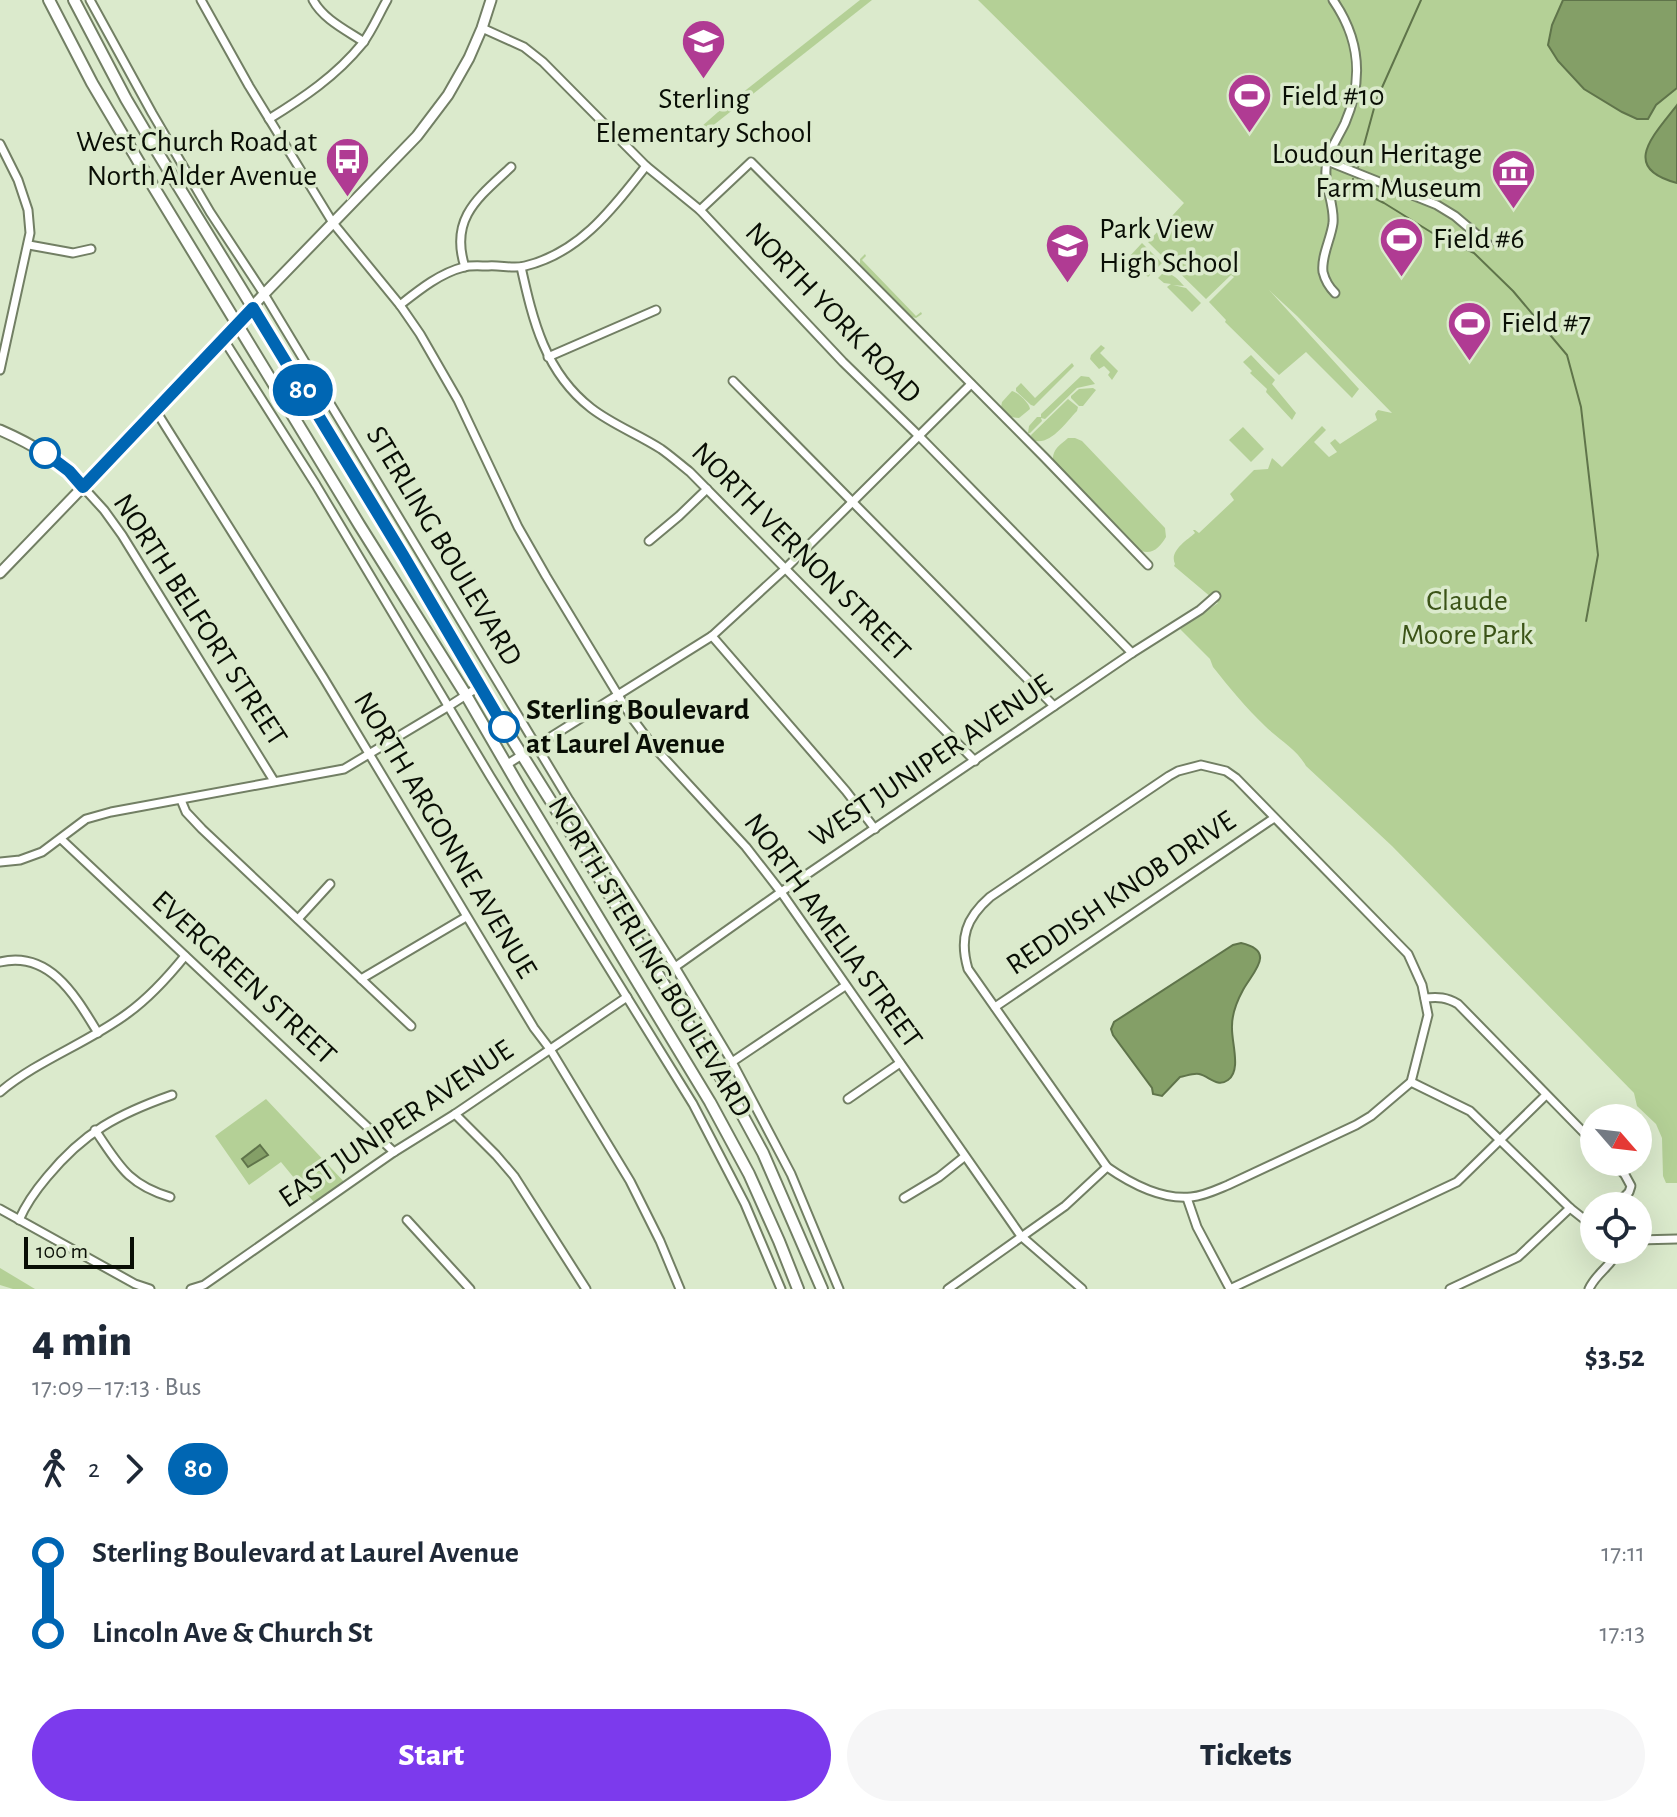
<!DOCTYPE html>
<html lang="en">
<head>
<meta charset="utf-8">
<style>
  :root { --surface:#fff; --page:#f6f6f7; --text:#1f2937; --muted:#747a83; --accent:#7c3aed }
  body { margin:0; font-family:"Alegreya Sans",sans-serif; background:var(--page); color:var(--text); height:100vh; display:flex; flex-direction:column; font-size:30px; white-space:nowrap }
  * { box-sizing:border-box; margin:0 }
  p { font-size:26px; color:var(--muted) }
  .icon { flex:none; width:44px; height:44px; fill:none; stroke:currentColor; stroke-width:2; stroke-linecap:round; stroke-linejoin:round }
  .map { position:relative; height:1289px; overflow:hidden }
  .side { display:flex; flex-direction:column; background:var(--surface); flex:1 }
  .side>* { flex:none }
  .badge { padding:0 16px; border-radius:26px; font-size:28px; line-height:52px }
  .needle { width:52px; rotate:118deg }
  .buttons { position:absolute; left:1580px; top:1104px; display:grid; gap:16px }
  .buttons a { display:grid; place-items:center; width:72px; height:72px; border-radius:50%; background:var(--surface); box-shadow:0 8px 32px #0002; font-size:40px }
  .scale { position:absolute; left:24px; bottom:20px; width:110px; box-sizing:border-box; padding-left:8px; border:4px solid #090e05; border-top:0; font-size:22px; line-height:28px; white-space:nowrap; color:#090e05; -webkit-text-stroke:6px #dbeacc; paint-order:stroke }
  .map>.badge { position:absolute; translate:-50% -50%; box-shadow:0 0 0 4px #fff }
  .legs { display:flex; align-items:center; gap:12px; height:88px; padding:0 32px; font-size:26px }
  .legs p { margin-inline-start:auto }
  .head { display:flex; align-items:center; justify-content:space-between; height:136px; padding:0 32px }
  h1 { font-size:44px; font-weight:800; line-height:60px }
  .action { display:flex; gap:16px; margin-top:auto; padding:16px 32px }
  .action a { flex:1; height:92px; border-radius:48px; background:var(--accent); color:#fff; font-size:32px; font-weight:800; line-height:92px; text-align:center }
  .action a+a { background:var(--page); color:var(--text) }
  ul { padding:0 32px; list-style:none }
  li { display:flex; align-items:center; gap:28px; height:80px; font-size:30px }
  li i { display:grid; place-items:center; width:12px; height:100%; margin:0 10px; background:currentColor }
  li i::after { content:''; width:20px; height:20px; margin:-10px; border:6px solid; border-radius:50%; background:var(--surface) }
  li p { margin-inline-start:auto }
  li:first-child i { background:linear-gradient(#0000 50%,currentColor 0) }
  li:last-child i { background:linear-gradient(currentColor 50%,#0000 0) }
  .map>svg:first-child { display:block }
  .green { fill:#b4d096 }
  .water { fill:#849f67; stroke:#5f744a; stroke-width:2 }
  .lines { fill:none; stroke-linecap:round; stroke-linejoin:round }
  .stream { stroke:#5f744a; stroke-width:2 }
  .street-casing { stroke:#727f64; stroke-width:11 }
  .secondary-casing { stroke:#727f64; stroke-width:13 }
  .primary-casing { stroke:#727f64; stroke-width:14 }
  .street { stroke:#fff; stroke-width:7 }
  .secondary { stroke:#fff; stroke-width:9 }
  .primary { stroke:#fff; stroke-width:10 }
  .line-1-casing { stroke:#fff; stroke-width:18 }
  .line-1 { stroke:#0066b3; stroke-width:12 }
  .stop-1-dot { fill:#fff; stroke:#0066b3; stroke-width:4 }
  .labels { text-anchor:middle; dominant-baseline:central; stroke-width:7; stroke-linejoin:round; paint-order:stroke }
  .poi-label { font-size:30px; fill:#090e05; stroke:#dbeacc; text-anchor:start }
  .street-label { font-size:30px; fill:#090e05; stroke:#dbeacc }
  .park-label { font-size:30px; fill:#3b5317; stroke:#dbeacc }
  .stop-label { font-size:30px; font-weight:bold; fill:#090e05; stroke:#dbeacc; text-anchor:start }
</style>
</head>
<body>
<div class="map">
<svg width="1677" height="1289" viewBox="0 0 1677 1289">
  <rect width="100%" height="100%" fill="#dbeacc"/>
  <g class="green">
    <path d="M860 0H872L706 131H702L701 127 718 112Z"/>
    <path d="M978 0H1677V1183H1666L1663 1176 1662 1138 1656 1124 1637 1106 1634 1093 1392 846 1306 766C1297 749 1278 739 1265 726 1246 708 1229 687 1213 667L1210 659 1180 629 1218 603 1174 566 1175 564C1169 551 1186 541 1195 533L1193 530H1195L1199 533 1234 500 1230 494 1254 470 1268 469 1272 458 1282 467 1322 426 1326 430 1314 442 1329 457 1337 452 1330 443 1335 439 1340 444 1377 420 1375 414 1378 410 1392 413 1297 316 1269 290 1359 389 1352 398 1306 352 1279 375 1225 322 1226 320 1209 302 1234 277 1231 275 1206 299 1148 242 1184 203Z"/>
    <path d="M1142 243 1162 263 1148 277 1129 257Z"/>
    <path d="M865 254 866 256 862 260 916 316 921 312 922 314 916 318 912 317 860 264V259Z"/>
    <path d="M1163 273C1172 272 1179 280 1184 286L1173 285 1186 288 1201 303 1192 312 1167 287 1171 284 1164 283 1158 278Z"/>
    <path d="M1101 345 1105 348 1100 353 1118 371 1112 380 1108 375 1110 372 1104 366 1099 369 1090 359 1091 355Z"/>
    <path d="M1251 355 1275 380 1272 384 1296 413 1292 420 1266 392 1267 389 1250 373 1252 371 1243 362Z"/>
    <path d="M1072 363 1074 366 1034 406 1031 405 1016 391V388L1021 383 1035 398Z"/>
    <path d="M1081 376 1089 377 1095 384 1077 388 1045 419 1041 418 1042 421 1030 433H1028L1029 426 1037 417H1041V414Z"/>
    <path d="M1093 388 1096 390 1083 406H1079L1071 398V396L1079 389Z"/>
    <path d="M1012 391C1019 393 1029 403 1030 409L1019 418 1011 417 1001 407 1002 402Z"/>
    <path d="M1068 399 1078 407 1077 411C1065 423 1050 447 1032 440L1031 435Z"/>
    <path d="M1243 427 1264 449 1251 462 1229 440Z"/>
    <path d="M1068 438H1075L1082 441 1165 528 1166 537C1160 547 1153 555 1141 551L1053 462C1052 449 1059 446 1068 438Z"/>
    <path d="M266 1099 347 1185 317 1206 281 1162 249 1185 215 1136Z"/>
    <path d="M0 1268 35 1289H13L0 1285Z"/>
  </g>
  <g class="water">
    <path d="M1563 0H1677V88L1656 105 1648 119H1637L1622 112 1584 89 1558 61 1548 45 1552 25Z"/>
    <path d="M1677 105V183C1620 168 1653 136 1677 105Z"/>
    <path d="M1241 943C1277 951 1253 972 1243 990 1237 1001 1232 1013 1232 1026 1231 1042 1242 1070 1228 1080 1217 1088 1209 1076 1199 1074 1193 1073 1186 1076 1180 1077L1162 1096 1153 1094 1152 1088 1113 1035 1111 1029 1114 1022 1233 945Z"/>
    <path d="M260 1145 268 1155 248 1167 242 1159Z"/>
  </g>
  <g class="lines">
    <g class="stream">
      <path d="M1358 167 1376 101 1421 0"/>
      <path d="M1353 179 1352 187 1384 203 1434 234 1474 253 1513 291 1567 355 1581 407 1598 555 1586 621"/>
    </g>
    <defs>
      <g id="street">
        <path d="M90 0 152 113 210 212 264 294 569 800 675 967 732 1062 791 1174 839 1289"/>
        <path d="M201 0 249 86 333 223 400 305 420 334 458 400 518 527 546 576 632 718 653 746 746 847 781 892 1021 1236 1082 1289"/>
        <path d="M313 0C323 19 346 30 364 42"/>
        <path d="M1333 0C1360 39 1364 79 1345 123 1339 136 1330 148 1327 162 1322 182 1335 203 1333 223 1331 239 1321 256 1323 272 1325 280 1329 287 1335 293"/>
        <path d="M482 28 524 47 543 62 646 166 700 210 843 362 920 437 1132 653"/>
        <path d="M269 119C303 98 336 76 362 44 372 31 379 14 387 0"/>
        <path d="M0 144 18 180 28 210 30 233 0 370"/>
        <path d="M1327 161 1437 205 1455 216 1488 244"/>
        <path d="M700 210 751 162 1045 458 1148 565"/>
        <path d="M29 245 73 253 91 249"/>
        <path d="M465 267C449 218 479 197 511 167"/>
        <path d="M521 267C533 321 545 372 591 408 613 425 638 434 661 449 671 456 681 465 690 472L975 761"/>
        <path d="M400 305C419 290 440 273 464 267 471 265 481 266 488 266 500 265 514 269 525 266 580 253 613 208 646 166"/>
        <path d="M224 340 316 485 490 776 693 1104 745 1204 781 1289"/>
        <path d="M548 357 656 310"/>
        <path d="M733 381 1054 706"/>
        <path d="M156 411 323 677 534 1028 550 1049 630 1181 660 1241 680 1289"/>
        <path d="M83 487 104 510 122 535 274 781"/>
        <path d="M649 541 679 516 707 489"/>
        <path d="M712 636 846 791 875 829"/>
        <path d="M506 765 712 636 785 569 971 384"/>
        <path d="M1201 765 1226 771 1236 778 1408 954 1422 985 1428 1015 1411 1082 1371 1116 1356 1125 1228 1185C1216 1190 1204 1196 1191 1197 1161 1200 1130 1183 1107 1167L968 969C959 938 966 918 990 897L1169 776 1178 771Z"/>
        <path d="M181 800 186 812 202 829 411 1026"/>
        <path d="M61 839 394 1152"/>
        <path d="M0 862 20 860 42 852 86 819 111 812 344 769 449 706 480 686"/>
        <path d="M298 919 330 884"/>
        <path d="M0 962C50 950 76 997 98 1033"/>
        <path d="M675 967 781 892 1132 653 1200 610 1216 596"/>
        <path d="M361 979 466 917"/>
        <path d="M1425 998C1439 997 1446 997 1458 1004L1594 1143"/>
        <path d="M995 1007 1274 818"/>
        <path d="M732 1062 845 986"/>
        <path d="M1411 1082 1470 1111 1570 1208 1594 1227"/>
        <path d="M0 1092C38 1060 88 1043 128 1013 150 997 168 977 185 956"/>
        <path d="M848 1099 900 1063"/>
        <path d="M455 1114 496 1155 514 1176 586 1289"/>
        <path d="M95 1130C119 1165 127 1184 170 1197"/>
        <path d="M1613 1162 1625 1175 1631 1186 1629 1192 1615 1206"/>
        <path d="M904 1198 939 1177 964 1157"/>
        <path d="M1187 1198 1197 1227 1230 1289"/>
        <path d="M0 1209 135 1284 150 1289"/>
        <path d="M19 1220C26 1204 36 1190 47 1177 84 1132 118 1114 172 1095"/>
        <path d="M407 1220 470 1289"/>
        <path d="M1638 1240 1677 1239"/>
        <path d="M191 1289 204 1285 394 1152 455 1114 627 997"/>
        <path d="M948 1289 1065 1206 1107 1167"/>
        <path d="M1230 1289 1457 1182 1546 1095"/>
        <path d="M1450 1289 1518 1257 1570 1208"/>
        <path d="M1589 1289C1596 1273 1612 1266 1618 1250"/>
      </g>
      <g id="secondary">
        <path d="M0 430C32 444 60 460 83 487"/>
        <path d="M0 573 156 411 264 294 417 136 448 95 469 58 482 28 491 0"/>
      </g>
      <g id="primary">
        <path d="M49 0 92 83 153 186 360 526 466 695 520 788 710 1102 749 1174 779 1241 798 1289"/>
        <path d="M74 0 126 99 158 153 326 427 505 728 601 881 731 1094 763 1153 822 1289"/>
      </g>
    </defs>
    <use href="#street" class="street-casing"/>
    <use href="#secondary" class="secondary-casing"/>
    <use href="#primary" class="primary-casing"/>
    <use href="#street" class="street"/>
    <use href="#secondary" class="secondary"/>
    <use href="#primary" class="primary"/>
  </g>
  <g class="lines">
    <defs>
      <path id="line-1" d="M45 453 69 471 83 487 253 308 403 555 504 727"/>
    </defs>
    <use href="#line-1" class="line-1-casing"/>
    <use href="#line-1" class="line-1"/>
  </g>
  <defs>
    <symbol id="school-pin" viewBox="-11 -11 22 30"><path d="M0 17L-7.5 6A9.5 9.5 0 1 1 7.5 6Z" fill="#b03b93" stroke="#dbeacc"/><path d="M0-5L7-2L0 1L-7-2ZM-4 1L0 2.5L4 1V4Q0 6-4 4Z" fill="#fff"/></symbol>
    <symbol id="stadium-pin" viewBox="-11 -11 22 30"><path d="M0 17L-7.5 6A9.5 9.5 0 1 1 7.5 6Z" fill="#b03b93" stroke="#dbeacc"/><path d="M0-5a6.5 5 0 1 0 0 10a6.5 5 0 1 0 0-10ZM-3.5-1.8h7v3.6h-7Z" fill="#fff"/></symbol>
    <symbol id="bus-pin" viewBox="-11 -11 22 30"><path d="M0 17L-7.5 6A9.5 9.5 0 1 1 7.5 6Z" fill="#b03b93" stroke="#dbeacc"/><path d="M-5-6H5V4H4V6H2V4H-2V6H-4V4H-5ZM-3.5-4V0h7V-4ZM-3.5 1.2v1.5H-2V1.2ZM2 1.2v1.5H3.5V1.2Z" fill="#fff"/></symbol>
    <symbol id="museum-pin" viewBox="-11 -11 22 30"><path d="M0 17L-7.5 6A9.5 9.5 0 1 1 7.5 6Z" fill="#b03b93" stroke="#dbeacc"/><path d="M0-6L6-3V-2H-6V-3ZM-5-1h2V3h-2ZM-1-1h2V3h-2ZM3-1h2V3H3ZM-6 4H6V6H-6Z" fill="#fff"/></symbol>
  </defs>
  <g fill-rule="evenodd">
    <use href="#school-pin" x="678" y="16" width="51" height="69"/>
    <use href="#stadium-pin" x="1224" y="70" width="51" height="69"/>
    <use href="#bus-pin" x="322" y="134" width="51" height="69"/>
    <use href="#museum-pin" x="1488" y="146" width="51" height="69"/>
    <use href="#stadium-pin" x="1376" y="214" width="51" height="69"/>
    <use href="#school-pin" x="1042" y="220" width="51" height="69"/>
    <use href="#stadium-pin" x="1444" y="298" width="51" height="69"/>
  </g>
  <g class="stop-1-dot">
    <circle cx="45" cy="453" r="14"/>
    <circle cx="504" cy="727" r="14"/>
  </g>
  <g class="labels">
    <g class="poi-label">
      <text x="1281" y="96">Field #10</text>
      <text x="704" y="99" text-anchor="middle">Sterling<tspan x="704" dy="34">Elementary School</tspan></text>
      <text x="317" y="142" text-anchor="end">West Church Road at<tspan x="317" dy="34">North Alder Avenue</tspan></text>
      <text x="1482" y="154" text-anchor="end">Loudoun Heritage<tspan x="1482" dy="34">Farm Museum</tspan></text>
      <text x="1099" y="229">Park View<tspan x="1099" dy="34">High School</tspan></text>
      <text x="1433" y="239">Field #6</text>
      <text x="1501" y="323">Field #7</text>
    </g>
    <g class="street-label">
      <text transform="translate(833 313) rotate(46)">NORTH YORK ROAD</text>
      <text transform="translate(444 546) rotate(59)">STERLING BOULEVARD</text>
      <text transform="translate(801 552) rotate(45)">NORTH VERNON STREET</text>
      <text transform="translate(200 620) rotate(57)">NORTH BELFORT STREET</text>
      <text transform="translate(931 761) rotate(-34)">WEST JUNIPER AVENUE</text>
      <text transform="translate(445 835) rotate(59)">NORTH ARGONNE AVENUE</text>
      <text transform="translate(1121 893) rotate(-34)">REDDISH KNOB DRIVE</text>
      <text transform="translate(833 931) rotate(54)">NORTH AMELIA STREET</text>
      <text transform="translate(650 957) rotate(59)">NORTH STERLING BOULEVARD</text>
      <text transform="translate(244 978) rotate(43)">EVERGREEN STREET</text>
      <text transform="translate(396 1124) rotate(-34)">EAST JUNIPER AVENUE</text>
    </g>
    <g class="park-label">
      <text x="1467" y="601">Claude<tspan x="1467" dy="34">Moore Park</tspan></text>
    </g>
    <g class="stop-label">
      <text x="526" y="710">Sterling Boulevard<tspan x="526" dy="34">at Laurel Avenue</tspan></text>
    </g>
  </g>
</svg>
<div class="buttons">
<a><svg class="needle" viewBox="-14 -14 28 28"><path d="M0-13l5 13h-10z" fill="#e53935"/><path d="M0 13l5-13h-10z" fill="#747a83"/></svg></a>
<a><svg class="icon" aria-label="locate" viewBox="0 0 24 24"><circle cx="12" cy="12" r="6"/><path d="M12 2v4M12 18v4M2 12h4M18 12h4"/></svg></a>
</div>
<div class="scale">100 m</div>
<b class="badge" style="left:303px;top:390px;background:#0066b3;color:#fff">80</b>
</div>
<section class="side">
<div class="head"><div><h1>4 min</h1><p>17:09 – 17:13 · Bus</p></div><b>$3.52</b></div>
<div class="legs"><svg class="icon" aria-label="walk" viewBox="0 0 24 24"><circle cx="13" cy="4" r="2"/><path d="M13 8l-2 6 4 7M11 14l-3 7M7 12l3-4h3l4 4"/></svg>2<svg class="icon" aria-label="forward" viewBox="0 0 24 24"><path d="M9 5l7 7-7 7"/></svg><b class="badge" style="background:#0066b3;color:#fff">80</b></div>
<ul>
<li><i style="color:#0066b3"></i><b>Sterling Boulevard at Laurel Avenue</b><p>17:11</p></li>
<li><i style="color:#0066b3"></i><b>Lincoln Ave &amp; Church St</b><p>17:13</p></li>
</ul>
<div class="action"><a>Start</a><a>Tickets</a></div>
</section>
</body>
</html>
